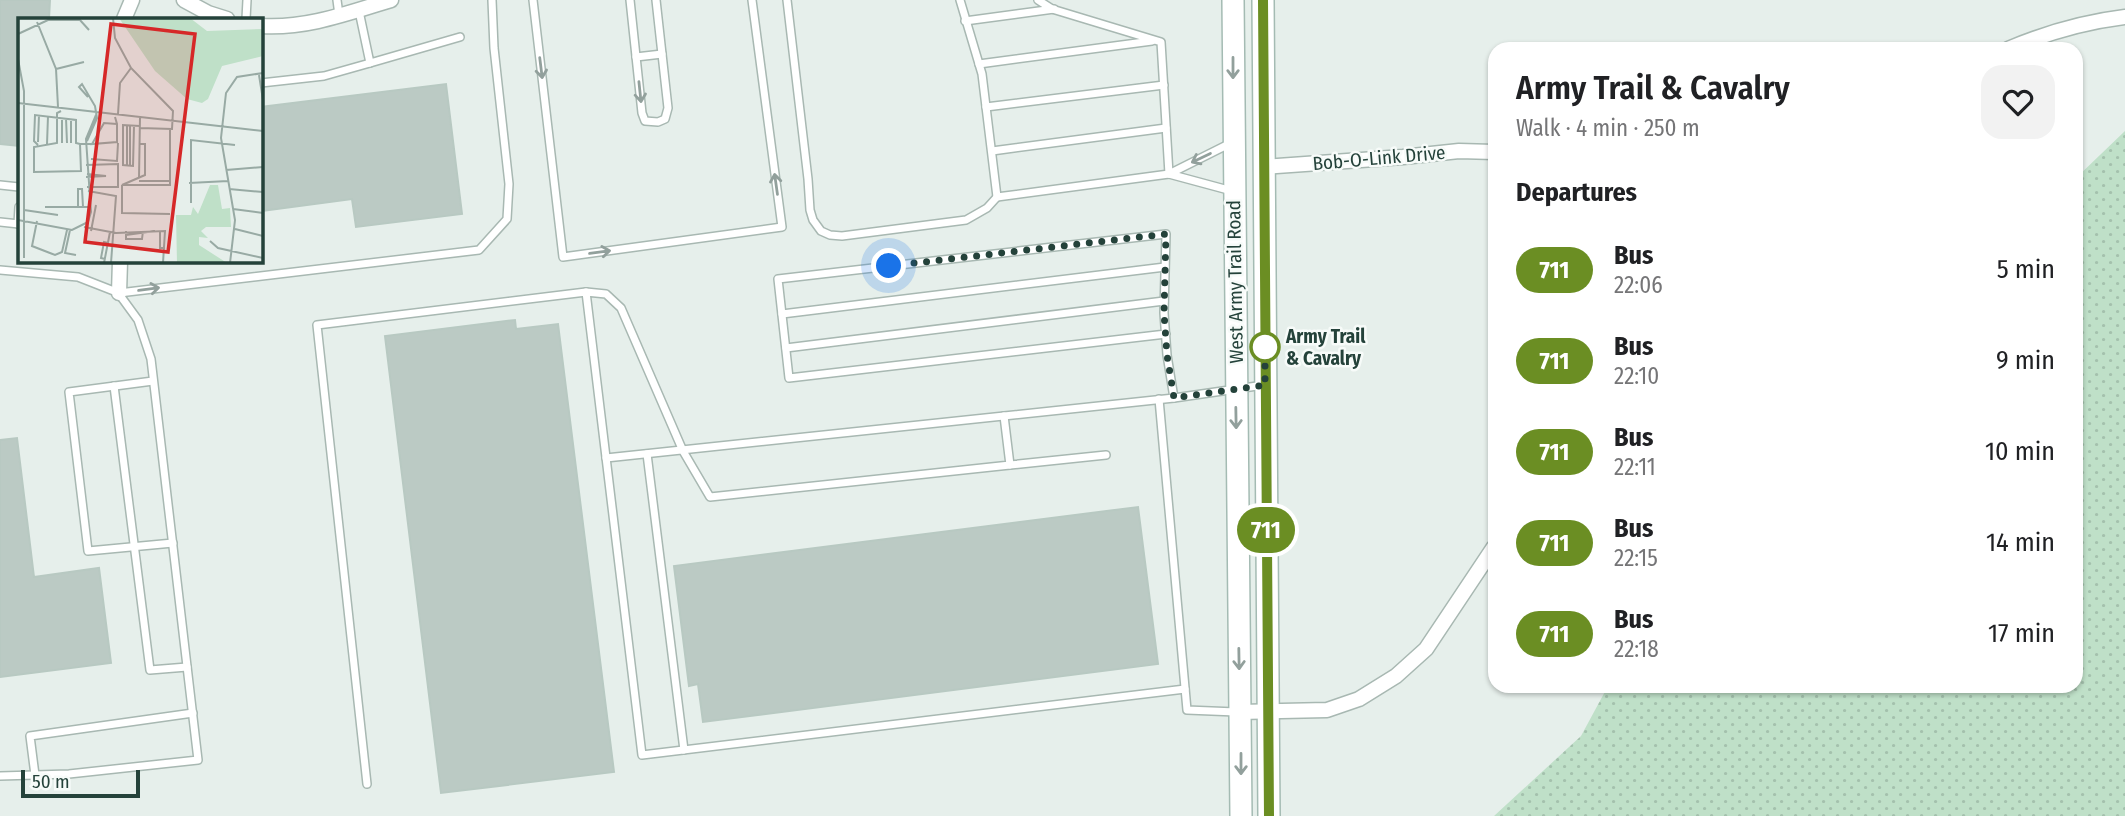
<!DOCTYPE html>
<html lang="en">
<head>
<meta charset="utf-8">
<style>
  :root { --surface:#fff; --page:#f2f2f2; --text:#202124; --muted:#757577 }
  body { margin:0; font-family:"Fira Sans Condensed",sans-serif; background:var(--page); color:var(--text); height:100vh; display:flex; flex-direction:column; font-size:26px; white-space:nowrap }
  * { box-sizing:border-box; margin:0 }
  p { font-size:23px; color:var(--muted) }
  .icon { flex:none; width:38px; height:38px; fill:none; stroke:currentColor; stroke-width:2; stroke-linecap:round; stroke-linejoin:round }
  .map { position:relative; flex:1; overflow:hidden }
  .drawer { position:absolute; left:1488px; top:42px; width:595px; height:651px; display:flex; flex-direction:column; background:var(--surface); border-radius:21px; box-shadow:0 2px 5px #0004 }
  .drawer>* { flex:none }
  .badge { padding:0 14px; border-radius:23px; font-size:24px; line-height:46px }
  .scale { position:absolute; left:21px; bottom:18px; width:119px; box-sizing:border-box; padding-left:7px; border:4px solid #24423a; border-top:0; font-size:19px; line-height:24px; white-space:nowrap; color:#24423a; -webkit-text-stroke:5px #f7fbf9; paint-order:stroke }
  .you { position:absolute; width:35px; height:35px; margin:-18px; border:5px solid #fff; border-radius:50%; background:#1a73e8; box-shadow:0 0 0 10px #1a73e833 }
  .map>.badge { position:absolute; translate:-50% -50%; box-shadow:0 0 0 4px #fff }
  h2 { padding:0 28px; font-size:26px; line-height:63px }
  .round { display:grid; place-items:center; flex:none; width:74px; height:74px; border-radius:21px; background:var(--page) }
  .summary { display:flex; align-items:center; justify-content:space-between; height:119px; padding:0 28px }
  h1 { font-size:33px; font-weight:600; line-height:52px }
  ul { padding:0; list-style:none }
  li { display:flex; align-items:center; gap:21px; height:91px; padding:0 28px }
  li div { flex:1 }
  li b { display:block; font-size:26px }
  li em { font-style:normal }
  li .badge { min-width:77px; font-weight:700; text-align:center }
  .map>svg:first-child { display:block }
  .grass { fill:url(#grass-dots) }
  .building { fill:#bbcac4; stroke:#b8c9c2; stroke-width:2 }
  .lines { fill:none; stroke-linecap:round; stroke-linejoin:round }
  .lane-casing { stroke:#a8b8b2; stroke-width:10 }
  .street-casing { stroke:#a8b8b2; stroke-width:17 }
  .secondary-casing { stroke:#a4bbb3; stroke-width:24 }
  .lane { stroke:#fff; stroke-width:7 }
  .street { stroke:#fff; stroke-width:14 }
  .secondary { stroke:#fff; stroke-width:21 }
  .oneway { stroke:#92a09c }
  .line-casing { stroke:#fff; stroke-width:16 }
  .line { stroke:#6b8e23; stroke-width:10 }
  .walk { stroke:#24423a; stroke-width:7; stroke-dasharray:0 12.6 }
  .stop-dot { fill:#fff; stroke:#6b8e23; stroke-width:3.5 }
  .labels { text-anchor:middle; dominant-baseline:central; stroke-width:5; stroke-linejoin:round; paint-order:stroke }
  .street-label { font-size:19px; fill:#24423a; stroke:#f7fbf9 }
  .stop-label { font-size:19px; font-weight:bold; fill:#24423a; stroke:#f7fbf9; text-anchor:start }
  .inset-road { fill:none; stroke:#98aaa4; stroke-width:2 }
  .view { fill:#d62828; fill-opacity:0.15; stroke:#d62828; stroke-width:3.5 }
  .inset-edge { fill:none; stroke:#24423a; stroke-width:3.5 }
</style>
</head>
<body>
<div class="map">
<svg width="2125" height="816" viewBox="0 0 2125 816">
  <defs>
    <pattern id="grass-dots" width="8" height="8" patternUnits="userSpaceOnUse" patternTransform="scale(1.75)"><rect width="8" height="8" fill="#bfe0c8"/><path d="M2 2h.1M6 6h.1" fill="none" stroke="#a4c1ad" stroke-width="1.8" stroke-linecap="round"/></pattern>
  </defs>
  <rect width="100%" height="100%" fill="#e6efeb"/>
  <path class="grass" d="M2125 131V816H1494L1581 736 1608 686H2076V178Z"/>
  <g class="building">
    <path d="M0 0H50L49 19H19V146L0 144Z"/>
    <path d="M446 84 462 214 356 227 352 199 261 211V107Z"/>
    <path d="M515 320 516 329 558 324 614 772 441 793 385 336Z"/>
    <path d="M17 438 34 577 99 568 111 663 0 677V440Z"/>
    <path d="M1138 507 1158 664 703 722 698 684 689 686 674 566Z"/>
  </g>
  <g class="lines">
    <defs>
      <g id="lane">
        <path d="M337 0 339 15"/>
        <path d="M533 0 563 257 782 227 752 0"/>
        <path d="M630 0 642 113 645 121 658 122 665 119 668 108 656 0"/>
        <path d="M787 0 808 179 810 210 813 220 821 231 830 235 842 236 966 220 987 208 997 197"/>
        <path d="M960 0 982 74 997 197 1169 174 1231 143"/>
        <path d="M1038 0 1052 9 1161 42 1169 174"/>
        <path d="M359 11 370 63 460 37"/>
        <path d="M246 19 247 0"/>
        <path d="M965 21 1054 9"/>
        <path d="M636 57 662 54"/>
        <path d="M979 64 1152 41"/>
        <path d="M261 83 324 76 370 63"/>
        <path d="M986 107 1164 85"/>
        <path d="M992 151 1166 128"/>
        <path d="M1169 174 1232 191"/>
        <path d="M0 185 19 187"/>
        <path d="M0 222 19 224"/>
        <path d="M18 224 19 207"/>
        <path d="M0 270 78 277 119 293 479 250 507 219 509 184 494 48 492 0"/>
        <path d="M782 314 1165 267"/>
        <path d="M1166 334 789 378 778 279 1166 234 1164 313 1167 355 1174 398"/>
        <path d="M786 348 1164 301"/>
        <path d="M153 381 69 392 88 551 173 543"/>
        <path d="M114 386 150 670 187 667"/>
        <path d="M1159 399 1187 710 1236 712"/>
        <path d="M1004 416 1010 465 710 497 683 451 621 308 606 294 586 292 642 755 1185 689"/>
        <path d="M647 454 684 750"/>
        <path d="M606 458 1174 398 1264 385"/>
        <path d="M1010 465 1106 455"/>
        <path d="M35 775 30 736 193 713"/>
        <path d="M0 776 69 774 198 760 151 359 138 320 119 294"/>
        <path d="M367 784 317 325 586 292"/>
      </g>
      <g id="street">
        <path d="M184 0 208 13 227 19"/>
        <path d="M124 19 132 0"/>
        <path d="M261 26C306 29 348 13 391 0"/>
        <path d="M2008 49C2046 33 2084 22 2125 17"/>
        <path d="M1264 167 1403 157 1459 151 1494 152"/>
        <path d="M119 293 120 261"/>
        <path d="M1240 712 1327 710 1359 699 1396 676 1426 649 1494 547"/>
      </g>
      <g id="secondary">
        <path d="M1233 0 1241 816"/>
        <path d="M1263 0 1269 816"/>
      </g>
    </defs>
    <use href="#lane" class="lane-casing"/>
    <use href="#street" class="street-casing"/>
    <use href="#secondary" class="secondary-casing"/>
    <use href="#lane" class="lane"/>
    <use href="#street" class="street"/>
    <use href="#secondary" class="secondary"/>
  </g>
  <defs><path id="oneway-shaft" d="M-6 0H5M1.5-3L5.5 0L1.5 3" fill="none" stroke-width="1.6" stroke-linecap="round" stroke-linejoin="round" transform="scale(1.75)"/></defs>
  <g class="oneway">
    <use href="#oneway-shaft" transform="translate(541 68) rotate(83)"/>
    <use href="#oneway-shaft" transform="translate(1233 68) rotate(90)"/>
    <use href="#oneway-shaft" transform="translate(640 92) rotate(84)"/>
    <use href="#oneway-shaft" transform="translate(1201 158) rotate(154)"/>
    <use href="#oneway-shaft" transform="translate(776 184) rotate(-98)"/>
    <use href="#oneway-shaft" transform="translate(600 252) rotate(-8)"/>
    <use href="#oneway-shaft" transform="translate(149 289) rotate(-8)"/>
    <use href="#oneway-shaft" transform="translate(1236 418) rotate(89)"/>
    <use href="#oneway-shaft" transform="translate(1239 659) rotate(89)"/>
    <use href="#oneway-shaft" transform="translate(1241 764) rotate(90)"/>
  </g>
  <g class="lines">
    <defs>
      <path id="line" d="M1263 0 1269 816"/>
    </defs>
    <use href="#line" class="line-casing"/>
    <use href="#line" class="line"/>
    <path class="walk" d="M889 266 1166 234 1164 313 1167 355 1174 398 1265 385V338V347"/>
  </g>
  <circle class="stop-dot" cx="1265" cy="347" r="14"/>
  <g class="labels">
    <g class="street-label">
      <text transform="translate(1379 158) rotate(-5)">Bob-O-Link Drive</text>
      <text transform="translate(1235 282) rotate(-91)">West Army Trail Road</text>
    </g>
    <g class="stop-label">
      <text x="1286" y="336">Army Trail<tspan x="1286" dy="22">&amp; Cavalry</tspan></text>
    </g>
  </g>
  <g transform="translate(18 18)">
    <rect width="245" height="245" fill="#e6efeb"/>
    <path d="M101 0H172L189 13 245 11V38L204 48 190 81 184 85 169 81 137 53Z" fill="#bfe0c8"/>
    <path d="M192 167H200L204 191 212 190 213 209H188L183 213 190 220 181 219V227L209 245H159L158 197H173L175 189 180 196Z" fill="#bfe0c8"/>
    <path class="inset-road" d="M95 0 97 20 113 50 155 93 154 111 122 110M19 4 38 51 40 89M0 16 30 2H62L71 12M0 41 6 73V240M38 51 66 44M241 57 245 82M0 85 245 113M43 93 39 95V125L16 129V154L63 153 62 126H74M100 96 102 65 113 50M97 99 99 106V124L74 126 86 105 99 106M44 100V125M48 100 49 125M53 101V125M112 108V148M116 108 115 148 105 147V107L122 108M69 123 79 100 77 88 64 66 61 69 70 79M20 124 21 97M29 126 30 98M122 126H127V157L104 167H152V111M20 127 16 123 17 97 58 102V125L62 126M73 141 99 143 100 125M68 147 100 146V169H69M109 147V108M208 152 245 149M68 159 88 158 69 156M121 160 122 99M121 163H152M171 165 210 163M104 167V195L152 196M211 171 245 174M70 173 98 178 93 245M173 185V122L217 127M27 189H60M65 189 64 171H60V189H73M215 191 245 195M6 192 40 197M0 202 54 212 70 204 73 194 68 121 78 97M19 203 14 228 37 237 44 234 49 212M66 209 98 215 147 213 145 245M217 211 245 218M52 212 47 235 58 237M73 213 78 187M108 213V221H124L125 213M142 213V230H147M108 217 137 213M192 223 200 230 245 240M87 241 83 240 86 224 90 225M86 245 92 214M212 245 217 202 203 120 208 75 219 59 245 55"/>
    <path class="view" d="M93 6 177 16 150 234 67 224Z"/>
    <rect width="245" height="245" class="inset-edge"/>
  </g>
</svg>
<div class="scale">50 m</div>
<div class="you" style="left:889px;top:266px"></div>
<b class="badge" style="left:1266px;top:530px;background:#6b8e23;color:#fff">711</b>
<section class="drawer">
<div class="summary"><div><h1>Army Trail &amp; Cavalry</h1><p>Walk · 4 min · 250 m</p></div><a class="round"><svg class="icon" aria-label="heart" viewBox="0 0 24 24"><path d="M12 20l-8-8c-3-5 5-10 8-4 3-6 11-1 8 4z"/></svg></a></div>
<h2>Departures</h2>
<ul>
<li><span class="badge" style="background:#6b8e23;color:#fff">711</span><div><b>Bus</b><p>22:06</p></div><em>5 min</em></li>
<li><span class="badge" style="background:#6b8e23;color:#fff">711</span><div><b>Bus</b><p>22:10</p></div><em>9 min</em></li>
<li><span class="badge" style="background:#6b8e23;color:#fff">711</span><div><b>Bus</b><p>22:11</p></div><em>10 min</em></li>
<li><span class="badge" style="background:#6b8e23;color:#fff">711</span><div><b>Bus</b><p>22:15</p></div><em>14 min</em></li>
<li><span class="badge" style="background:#6b8e23;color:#fff">711</span><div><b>Bus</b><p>22:18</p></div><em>17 min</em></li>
</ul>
</section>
</div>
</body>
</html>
